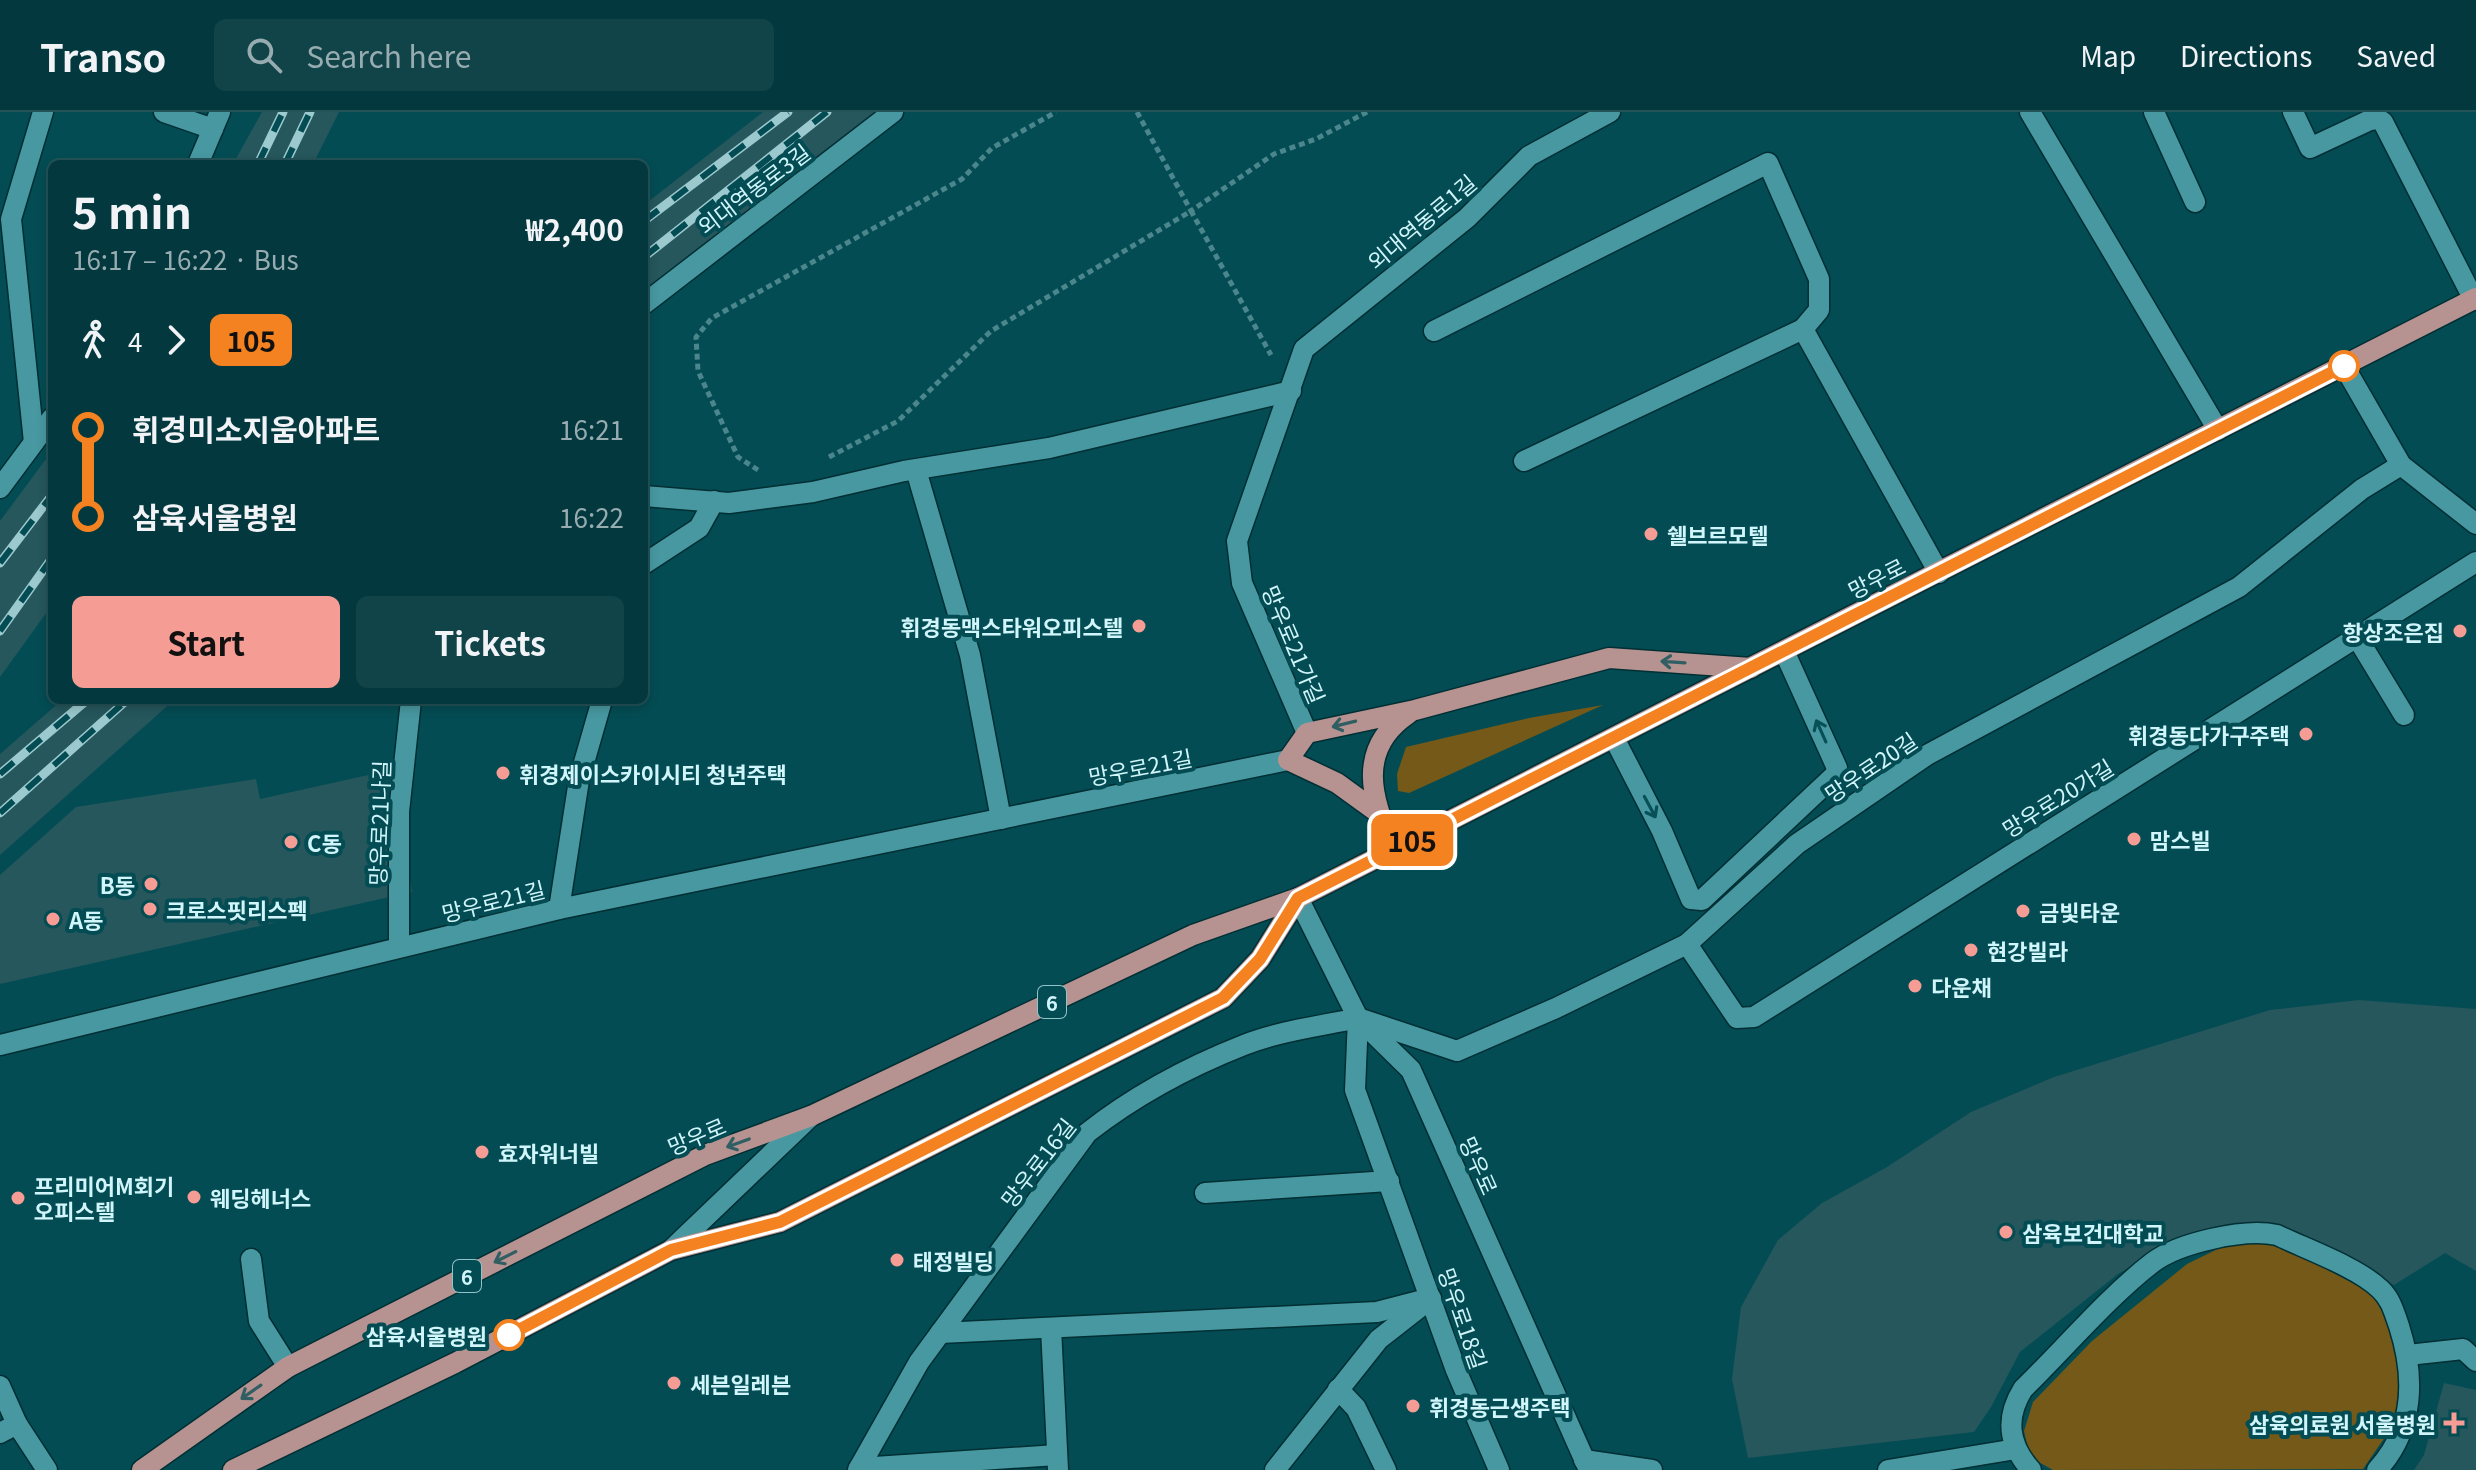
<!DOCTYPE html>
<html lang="en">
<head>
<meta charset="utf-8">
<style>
  :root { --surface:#03393e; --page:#114449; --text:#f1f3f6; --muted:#97acb0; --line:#245358; --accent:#f59c94 }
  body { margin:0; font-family:Georgia,"Noto Sans KR",serif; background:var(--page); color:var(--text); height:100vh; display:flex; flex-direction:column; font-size:30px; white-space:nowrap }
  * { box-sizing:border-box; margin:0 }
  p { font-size:26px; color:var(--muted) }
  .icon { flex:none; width:44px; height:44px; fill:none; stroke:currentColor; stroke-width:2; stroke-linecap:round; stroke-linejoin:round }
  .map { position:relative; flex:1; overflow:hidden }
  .details { position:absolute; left:48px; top:48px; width:600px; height:544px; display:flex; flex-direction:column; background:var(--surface); border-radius:12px; box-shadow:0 4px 12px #0003,0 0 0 2px var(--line) }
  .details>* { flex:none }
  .badge { padding:0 16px; border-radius:12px; font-size:28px; line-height:52px }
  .map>.badge { position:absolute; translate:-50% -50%; box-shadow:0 0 0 4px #fff }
  .legs { display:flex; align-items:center; gap:12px; height:88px; padding:0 24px; font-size:26px }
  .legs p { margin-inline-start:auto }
  .head { display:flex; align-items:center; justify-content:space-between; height:136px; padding:0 24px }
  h1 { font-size:44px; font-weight:700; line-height:60px }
  .primary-button { display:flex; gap:16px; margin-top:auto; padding:16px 24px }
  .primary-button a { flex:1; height:92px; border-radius:12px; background:var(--accent); color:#111; font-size:32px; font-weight:700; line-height:92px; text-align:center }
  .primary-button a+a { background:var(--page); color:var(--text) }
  ul { padding:0 24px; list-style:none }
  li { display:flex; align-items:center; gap:28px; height:88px; font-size:30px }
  li i { display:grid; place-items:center; width:12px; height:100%; margin:0 10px; background:currentColor }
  li i::after { content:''; width:20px; height:20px; margin:-10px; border:6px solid; border-radius:50%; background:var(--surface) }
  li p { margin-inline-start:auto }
  li:first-child i { background:linear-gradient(#0000 50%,currentColor 0) }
  li:last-child i { background:linear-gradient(currentColor 50%,#0000 0) }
  header { display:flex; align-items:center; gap:48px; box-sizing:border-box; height:112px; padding:0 40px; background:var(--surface); border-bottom:2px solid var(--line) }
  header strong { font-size:38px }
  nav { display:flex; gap:44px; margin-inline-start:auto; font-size:28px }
  .search { width:560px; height:72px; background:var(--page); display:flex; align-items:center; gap:20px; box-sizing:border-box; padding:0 28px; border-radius:12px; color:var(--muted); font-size:30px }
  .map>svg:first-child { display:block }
  .built { fill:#25575d }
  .green { fill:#745918 }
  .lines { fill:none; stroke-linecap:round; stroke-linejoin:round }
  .lane-casing { stroke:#012f34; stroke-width:23 }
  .street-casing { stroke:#012f34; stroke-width:23 }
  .primary-casing { stroke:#012f34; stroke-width:23 }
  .path { stroke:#4a868c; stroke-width:5; stroke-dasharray:6 4; stroke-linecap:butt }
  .lane { stroke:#4898a1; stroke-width:20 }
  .street { stroke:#4898a1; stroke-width:20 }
  .primary { stroke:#b69391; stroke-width:20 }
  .rail-casing { stroke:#9bc9ce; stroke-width:9 }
  .rail { stroke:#044c53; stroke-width:6; stroke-dasharray:18; stroke-linecap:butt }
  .oneway { stroke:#305e62 }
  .oneway2 { stroke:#075057 }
  .line-1-casing { stroke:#fff; stroke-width:18 }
  .line-1 { stroke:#f58220; stroke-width:12 }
  .stop-1-dot { fill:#fff; stroke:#f58220; stroke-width:4 }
  .poi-dot { fill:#f59c94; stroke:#044c53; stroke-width:3 }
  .labels { text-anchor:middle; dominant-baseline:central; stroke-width:8; stroke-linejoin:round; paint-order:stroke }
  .shield { fill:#044c53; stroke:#93c2c8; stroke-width:2 }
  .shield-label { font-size:20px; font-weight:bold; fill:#d0f5fa }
  .street-label { font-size:22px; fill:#d0f5fa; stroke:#044c53 }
  .poi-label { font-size:22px; font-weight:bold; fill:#d0f5fa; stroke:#044c53; text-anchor:start }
  .stop-label { font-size:22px; font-weight:bold; fill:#d0f5fa; stroke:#044c53; text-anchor:end }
</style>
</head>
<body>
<header>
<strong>Transo</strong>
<div class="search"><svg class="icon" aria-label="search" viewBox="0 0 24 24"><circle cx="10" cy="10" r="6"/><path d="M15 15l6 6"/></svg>Search here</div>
<nav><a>Map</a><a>Directions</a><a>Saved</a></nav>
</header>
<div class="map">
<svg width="2476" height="1358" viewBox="0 0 2476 1358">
  <rect width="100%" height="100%" fill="#044c53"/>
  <g class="built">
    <path d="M262 0H339L313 52H233Z"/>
    <path d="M763 0H885L644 184V93Z"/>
    <path d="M52 339V493L0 565V409Z"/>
    <path d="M62 588H174L0 743V642Z"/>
    <path d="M391 658 412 780 0 872V763L76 695 256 667 260 687Z"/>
    <path d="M2359 888 2476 897V1159L2445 1141 2394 1173 2270 1112 2174 1129 2118 1162 2020 1240 1991 1295 1974 1320 1748 1346 1732 1267 1741 1195 1778 1128 1822 1091 1887 1055 1971 1000 2054 965 2270 898Z"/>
    <path d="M2444 1271 2476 1278V1358H2414L2424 1343Z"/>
  </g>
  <g class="green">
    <path d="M1603 593 1409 681 1398 679 1397 662 1406 635 1529 606Z"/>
    <path d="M2276 1130 2369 1180 2391 1209 2403 1285 2385 1325 2363 1357 2053 1358 2030 1345 2024 1319 2033 1290 2092 1229 2187 1152 2228 1132Z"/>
  </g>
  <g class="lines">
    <defs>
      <g id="lane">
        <path d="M2154 0 2195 90"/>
        <path d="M2293 0 2310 36 2370 8 2378 7 2383 10 2474 188"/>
        <path d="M1434 219 1768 51 1819 167V198L1803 217 1939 461"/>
        <path d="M1524 349 1803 217"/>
        <path d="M916 358 970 543 1001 707"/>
        <path d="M2358 527 2404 603"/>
        <path d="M1614 626 1662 719 1691 787 1702 788 1835 663 1837 656 1784 539"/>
        <path d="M1205 1081 1389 1069"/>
        <path d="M671 1138 811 1004"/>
        <path d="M251 1147 259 1209 288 1255"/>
        <path d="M2408 1243 2463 1237 2476 1249"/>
        <path d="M0 1274 17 1312"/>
        <path d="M0 1321 17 1312 47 1358"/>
        <path d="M1584 1348 1652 1358"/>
        <path d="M1888 1358 2016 1337"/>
        <path d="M2031 1358C2008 1332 2005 1306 2023 1277 2064 1237 2108 1185 2152 1151 2178 1131 2244 1116 2277 1123 2306 1137 2357 1155 2380 1177 2391 1187 2394 1200 2399 1214 2415 1264 2415 1317 2377 1358"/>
      </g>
      <g id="street">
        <path d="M164 0 213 17"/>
        <path d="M2030 0 2218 318"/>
        <path d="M198 52 220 0"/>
        <path d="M644 192 893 0"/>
        <path d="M2344 254 2401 353 2476 412"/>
        <path d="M34 330 11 107 43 0"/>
        <path d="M0 376 52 306"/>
        <path d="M644 384 729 391 813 380 904 359 1049 336 1291 279"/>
        <path d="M644 452 699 416 714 389"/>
        <path d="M1307 621 1242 471 1237 429 1304 237 1467 106 1529 44 1610 0"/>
        <path d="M1298 786 1358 906 1411 958 1589 1358"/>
        <path d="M559 797 579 668 602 588"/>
        <path d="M1687 832 1737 906 1754 905 2476 450"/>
        <path d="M399 835V700L411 588"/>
        <path d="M1358 906 1457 939 1556 896 1687 832 1797 732 1927 643 2239 475 2362 377 2401 353"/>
        <path d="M1358 906 1355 978 1456 1258 1499 1358"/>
        <path d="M0 933 559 797 1288 648"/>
        <path d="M1051 1216 1058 1358"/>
        <path d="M940 1221 1377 1200 1431 1186"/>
        <path d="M1338 1277 1356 1296 1386 1358"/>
        <path d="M859 1356 1057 1343"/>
        <path d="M858 1358 919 1250 1087 1021C1134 984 1188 955 1244 933 1279 919 1321 914 1358 906"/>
        <path d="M1275 1358 1379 1227 1425 1191"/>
      </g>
      <g id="primary">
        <path d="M1377 700 1337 671 1288 648 1307 621 1415 598 1609 546 1751 556"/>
        <path d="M1394 737C1371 688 1356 637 1408 602"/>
        <path d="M142 1358 288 1255 705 1043 811 1004 1193 823 1298 786 2476 186"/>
        <path d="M233 1358 455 1251 671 1138 780 1110 1223 886 1260 847 1298 786"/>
      </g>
    </defs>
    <use href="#lane" class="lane-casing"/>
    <use href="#street" class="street-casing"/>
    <use href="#primary" class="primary-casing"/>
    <g class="path">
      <path d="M1137 0 1191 99 1274 42 1316 27 1367 0"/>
      <path d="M829 345 898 309 991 219 1191 99 1271 243"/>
      <path d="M758 358 738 345 698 259 696 225 712 206 962 67 992 36 1056 0"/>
    </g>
    <use href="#lane" class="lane"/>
    <use href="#street" class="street"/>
    <use href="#primary" class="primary"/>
    <defs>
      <g id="rail">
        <path d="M258 52 283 0"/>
        <path d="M285 52 310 0"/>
        <path d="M644 109 788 0"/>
        <path d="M644 145 827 0"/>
        <path d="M0 451 52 383"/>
        <path d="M0 519 52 446"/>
        <path d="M0 662 87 588"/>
        <path d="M0 701 127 588"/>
      </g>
    </defs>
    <use href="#rail" class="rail-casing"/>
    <use href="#rail" class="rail"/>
  </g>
  <defs><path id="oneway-shaft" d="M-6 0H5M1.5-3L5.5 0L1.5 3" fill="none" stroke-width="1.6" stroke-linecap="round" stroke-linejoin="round" transform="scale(2)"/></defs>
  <g class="oneway">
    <use href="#oneway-shaft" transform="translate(1673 550) rotate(-176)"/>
    <use href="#oneway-shaft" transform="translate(1344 612) rotate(166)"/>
    <use href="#oneway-shaft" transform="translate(738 1031) rotate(160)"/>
    <use href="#oneway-shaft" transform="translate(505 1145) rotate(153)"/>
    <use href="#oneway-shaft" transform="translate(251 1280) rotate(145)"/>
  </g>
  <g class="oneway2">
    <use href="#oneway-shaft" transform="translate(1821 619) rotate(-114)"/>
    <use href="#oneway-shaft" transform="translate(1650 695) rotate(62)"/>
  </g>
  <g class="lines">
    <defs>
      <path id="line-1" d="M509 1223 671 1138 780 1110 1223 886 1260 847 1298 786 2344 254"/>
    </defs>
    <use href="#line-1" class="line-1-casing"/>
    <use href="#line-1" class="line-1"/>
  </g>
  <g class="stop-1-dot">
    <circle cx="2344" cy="254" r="14"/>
    <circle cx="509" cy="1223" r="14"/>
  </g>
  <g class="poi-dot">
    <circle cx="1651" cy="422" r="8"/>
    <circle cx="1139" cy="514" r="8"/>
    <circle cx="2460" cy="519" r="8"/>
    <circle cx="2306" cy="622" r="8"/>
    <circle cx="503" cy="661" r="8"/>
    <circle cx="2134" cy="727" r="8"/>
    <circle cx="291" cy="730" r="8"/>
    <circle cx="151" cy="772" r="8"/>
    <circle cx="150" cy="797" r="8"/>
    <circle cx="2023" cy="799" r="8"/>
    <circle cx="53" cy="807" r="8"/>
    <circle cx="1971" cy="838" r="8"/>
    <circle cx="1915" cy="874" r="8"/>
    <circle cx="482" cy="1040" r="8"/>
    <circle cx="194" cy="1085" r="8"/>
    <circle cx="18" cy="1086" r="8"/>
    <circle cx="2006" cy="1120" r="8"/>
    <circle cx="897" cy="1148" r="8"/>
    <circle cx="674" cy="1271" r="8"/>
    <circle cx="1413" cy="1294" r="8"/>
    <path d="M2450 1299h8v8h8v8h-8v8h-8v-8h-8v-8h8z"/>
  </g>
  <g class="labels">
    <g class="shield">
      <rect x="1038" y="874" width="28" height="32" rx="6"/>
      <rect x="453" y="1148" width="28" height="32" rx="6"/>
    </g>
    <g class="shield-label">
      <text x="1052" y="890">6</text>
      <text x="467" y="1164">6</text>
    </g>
    <g class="street-label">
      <text transform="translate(753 76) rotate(-37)">외대역동로3길</text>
      <text transform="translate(1421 109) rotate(-40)">외대역동로1길</text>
      <text transform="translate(1876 465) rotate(-27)">망우로</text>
      <text transform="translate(1295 532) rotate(67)">망우로21가길</text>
      <text transform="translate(1140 654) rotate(-11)">망우로21길</text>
      <text transform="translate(1870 654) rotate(-34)">망우로20길</text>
      <text transform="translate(2057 685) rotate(-32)">망우로20가길</text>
      <text transform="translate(378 711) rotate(-88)">망우로21나길</text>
      <text transform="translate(493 788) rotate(-14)">망우로21길</text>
      <text transform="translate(696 1023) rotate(-23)">망우로</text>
      <text transform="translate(1037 1050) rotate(-52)">망우로16길</text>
      <text transform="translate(1480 1053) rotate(66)">망우로</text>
      <text transform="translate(1464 1206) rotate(71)">망우로18길</text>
    </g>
    <g class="poi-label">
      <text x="1667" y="422">쉘브르모텔</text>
      <text x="1123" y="514" text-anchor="end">휘경동맥스타워오피스텔</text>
      <text x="2444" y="519" text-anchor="end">항상조은집</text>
      <text x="2290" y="622" text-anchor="end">휘경동다가구주택</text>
      <text x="519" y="661">휘경제이스카이시티 청년주택</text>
      <text x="2150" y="727">맘스빌</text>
      <text x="307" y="730">C동</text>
      <text x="135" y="772" text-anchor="end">B동</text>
      <text x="166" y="797">크로스핏리스펙</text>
      <text x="2039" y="799">금빛타운</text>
      <text x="69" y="807">A동</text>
      <text x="1987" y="838">현강빌라</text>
      <text x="1931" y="874">다운채</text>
      <text x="498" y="1040">효자워너빌</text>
      <text x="34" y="1073">프리미어M회기<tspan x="34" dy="25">오피스텔</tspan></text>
      <text x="210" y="1085">웨딩헤너스</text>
      <text x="2022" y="1120">삼육보건대학교</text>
      <text x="913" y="1148">태정빌딩</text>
      <text x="690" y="1271">세븐일레븐</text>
      <text x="1429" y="1294">휘경동근생주택</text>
      <text x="2436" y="1311" text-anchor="end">삼육의료원 서울병원</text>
    </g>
    <g class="stop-label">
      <text x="487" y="1223">삼육서울병원</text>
    </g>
  </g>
</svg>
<b class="badge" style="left:1412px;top:728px;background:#f58220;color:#111">105</b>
<section class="details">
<div class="head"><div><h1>5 min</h1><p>16:17 – 16:22 · Bus</p></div><b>₩2,400</b></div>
<div class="legs"><svg class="icon" aria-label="walk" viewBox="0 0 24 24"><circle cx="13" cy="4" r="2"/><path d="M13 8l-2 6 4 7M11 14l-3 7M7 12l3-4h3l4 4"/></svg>4<svg class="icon" aria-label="forward" viewBox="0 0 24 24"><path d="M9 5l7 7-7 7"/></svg><b class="badge" style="background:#f58220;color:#111">105</b></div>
<ul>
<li><i style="color:#f58220"></i><b>휘경미소지움아파트</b><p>16:21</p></li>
<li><i style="color:#f58220"></i><b>삼육서울병원</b><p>16:22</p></li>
</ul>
<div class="primary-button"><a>Start</a><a>Tickets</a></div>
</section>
</div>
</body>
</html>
